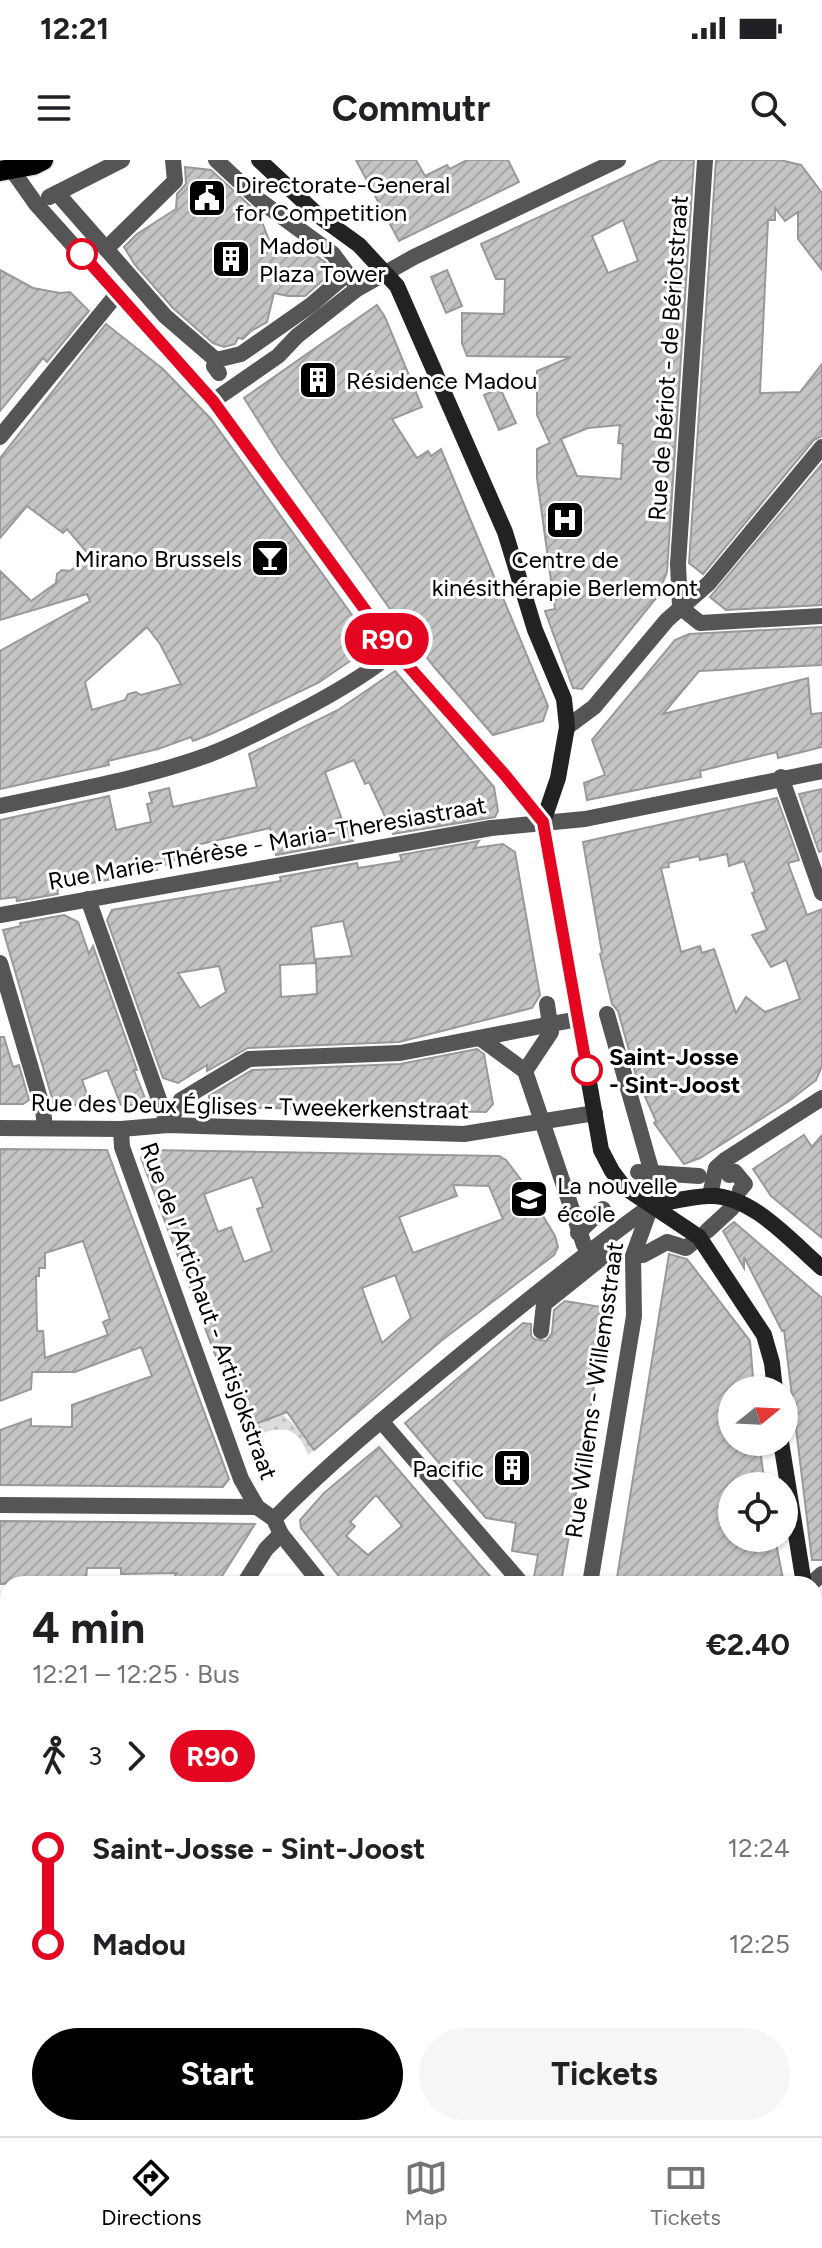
<!DOCTYPE html>
<html lang="en">
<head>
<meta charset="utf-8">
<style>
  :root { --surface:#fff; --page:#f6f6f6; --text:#202124; --muted:#757577; --line:#e0e0e0; --accent:#000 }
  body { margin:0; font-family:Figtree,sans-serif; background:var(--page); color:var(--text); height:100vh; display:flex; flex-direction:column; font-size:30px; white-space:nowrap }
  * { box-sizing:border-box; margin:0 }
  p { font-size:26px; color:var(--muted) }
  .icon { flex:none; width:44px; height:44px; fill:none; stroke:currentColor; stroke-width:2; stroke-linecap:round; stroke-linejoin:round }
  .map { position:relative; flex:1; overflow:hidden }
  .side { position:absolute; left:0px; top:1416px; width:822px; height:560px; display:flex; flex-direction:column; background:var(--surface); border-radius:24px 24px 0 0; box-shadow:0 2px 6px #0004 }
  .side>* { flex:none }
  .badge { padding:0 16px; border-radius:26px; font-size:28px; line-height:52px }
  .needle { width:52px; rotate:72deg }
  .fabs { position:absolute; left:718px; top:1216px; display:grid; gap:16px }
  .fabs a { display:grid; place-items:center; width:80px; height:80px; border-radius:50%; background:var(--surface); box-shadow:0 2px 6px #0004; font-size:40px }
  .map>.badge { position:absolute; translate:-50% -50%; box-shadow:0 0 0 4px #fff }
  .legs { display:flex; align-items:center; gap:12px; height:88px; padding:0 32px; font-size:26px }
  .legs p { margin-inline-start:auto }
  .headline { display:flex; align-items:center; justify-content:space-between; height:136px; padding:0 32px }
  h1 { font-size:44px; font-weight:700; line-height:60px }
  .primary-button { display:flex; gap:16px; margin-top:auto; padding:16px 32px }
  .primary-button a { flex:1; height:92px; border-radius:48px; background:var(--accent); color:#fff; font-size:32px; font-weight:700; line-height:92px; text-align:center }
  .primary-button a+a { background:var(--page); color:var(--text) }
  ul { padding:0 32px; list-style:none }
  li { display:flex; align-items:center; gap:28px; height:96px; font-size:30px }
  li i { display:grid; place-items:center; width:12px; height:100%; margin:0 10px; background:currentColor }
  li i::after { content:''; width:20px; height:20px; margin:-10px; border:6px solid; border-radius:50%; background:var(--surface) }
  li p { margin-inline-start:auto }
  li:first-child i { background:linear-gradient(#0000 50%,currentColor 0) }
  li:last-child i { background:linear-gradient(currentColor 50%,#0000 0) }
  .status { display:flex; justify-content:space-between; align-items:center; height:56px; padding:0 40px; background:var(--surface); direction:ltr }
  .status svg { height:22px; fill:currentColor }
  header { display:flex; justify-content:space-between; align-items:center; height:104px; padding:0 32px; background:var(--surface); font-size:36px; font-weight:700 }
  .menu { display:flex; justify-content:space-around; align-items:center; height:112px; border-top:2px solid var(--line); background:var(--surface); font-size:22px; color:var(--muted) }
  .menu a { display:grid; justify-items:center; gap:4px }
  .menu .current { color:var(--accent) }
  .map>svg:first-child { display:block }
  .garden { fill:url(#garden-dots) }
  .water { fill:url(#water-ripples) }
  .building { fill:url(#building-hatch); stroke:#999; stroke-width:2; fill-rule:evenodd }
  .lines { fill:none; stroke-linecap:round; stroke-linejoin:round }
  .primary-casing { stroke:#dbdbdb; stroke-width:23 }
  .street { stroke:#555; stroke-width:16 }
  .secondary { stroke:#222; stroke-width:16 }
  .primary { stroke:#000; stroke-width:20 }
  .line-1-casing { stroke:#fff; stroke-width:18 }
  .line-1 { stroke:#e40521; stroke-width:12 }
  .stop-1-dot { fill:#fff; stroke:#e40521; stroke-width:4 }
  .labels { text-anchor:middle; dominant-baseline:central; stroke-width:6; stroke-linejoin:round; paint-order:stroke }
  .poi-label { font-size:24px; fill:#000; stroke:#fff; text-anchor:start }
  .street-label { font-size:24px; fill:#000; stroke:#fff }
  .stop-label { font-size:24px; font-weight:bold; fill:#000; stroke:#fff; text-anchor:start }
</style>
</head>
<body>
<div class="status"><b>12:21</b><svg viewBox="0 0 49 12"><path d="M0 12V9h3v3zM5 12V6h3v6zM10 12V3h3v9zM15 12V0h3v12zM26 1h20v11H26zM47 4h2v5h-2z"/></svg></div>
<header><svg class="icon" aria-label="menu" viewBox="0 0 24 24"><path d="M4 6h16M4 12h16M4 18h16"/></svg>Commutr<svg class="icon" aria-label="search" viewBox="0 0 24 24"><circle cx="10" cy="10" r="6"/><path d="M15 15l6 6"/></svg></header>
<div class="map">
<svg width="822" height="1976" viewBox="0 0 822 1976">
  <defs>
    <pattern id="garden-dots" width="8" height="8" patternUnits="userSpaceOnUse" patternTransform="scale(2)"><rect width="8" height="8" fill="#dcdcdc"/><path d="M2 2h.1M6 6h.1" fill="none" stroke="#bbb" stroke-width="1.8" stroke-linecap="round"/></pattern>
    <pattern id="water-ripples" width="26" height="14" patternUnits="userSpaceOnUse" patternTransform="scale(2)"><rect width="26" height="14" fill="#a3a3a3"/><path d="M2 4q2-2 4 0t4 0M15 11q2-2 4 0t4 0" fill="none" stroke="#8b8b8b"/></pattern>
    <pattern id="building-hatch" width="6" height="6" patternUnits="userSpaceOnUse" patternTransform="scale(2)"><rect width="6" height="6" fill="#c4c4c4"/><path d="M-1 1l2-2M0 6l6-6M5 7l2-2" fill="none" stroke="#a7a7a7"/></pattern>
  </defs>
  <rect width="100%" height="100%" fill="#fff"/>
  <path class="garden" d="M282 1254 300 1270 314 1290 308 1295C296 1262 279 1267 251 1277L247 1267Z"/>
  <path class="water" d="M18 1968H158L165 1976H6Z"/>
  <g class="building">
    <path d="M356 0H416L425 16 447 5 450 9 467 0H508L519 22 399 81Z"/>
    <path d="M662 0H694L667 412 657 437 619 484 582 529 573 528 545 451 555 449 537 318V289L550 283 537 255V211L571 197 467 196 462 183V153L504 154 505 119H496L481 84ZM623 60 638 101 608 113 592 76ZM620 265 618 283 623 284 621 319 577 316 561 279 588 268Z"/>
    <path d="M716 0H780L801 5 822 33V110L798 79V52L785 61 775 48V60H768L760 233 800 232 822 204V276L814 280 703 414 689 403Z"/>
    <path d="M185 7 211 10 259 54 274 93 292 88 307 89 325 102 332 112 305 136H288L274 133 267 162 251 171 243 179 238 178 235 184 224 187 213 183 173 148 135 105 124 87 137 74 176 49 177 34 186 24Z"/>
    <path d="M0 110 33 128 60 133 70 132 89 151 47 202 43 198 0 251Z"/>
    <path d="M447 110 462 146 446 153 431 117Z"/>
    <path d="M377 145 385 157 422 247 392 259 417 298 428 291 431 296 441 289 548 546 543 561 493 575 435 508 400 463 280 295 244 238Z"/>
    <path d="M106 164 163 209 211 259 370 480 369 488 318 523 211 574 193 581 191 577 158 589 108 601 109 605 0 629V491L90 441 87 434 0 460V411L31 441 56 423 57 414 62 410 70 411 90 396 67 369 63 373 27 346 0 378V298ZM147 467 160 484 181 524 141 535 136 532 128 534 125 540 92 550 85 522Z"/>
    <path d="M500 228 516 263 499 270 484 235Z"/>
    <path d="M822 304V445L726 450 710 437Z"/>
    <path d="M822 467V505L699 511 663 554 808 518 811 554 822 553V587L778 598 777 592 700 611 701 617 587 640 584 623 605 615 592 580 675 480 689 474Z"/>
    <path d="M395 511 494 627 498 651 495 657 393 674 369 622 365 624 354 600 325 612 345 668H350L353 681 276 695 270 668 197 685 198 688 181 692 182 698 171 701 172 703 156 707 157 710 57 730 58 734 17 741 16 737 0 739V660L109 636 116 670 151 662 147 644 152 643 149 633 169 628 173 647 257 627 249 594 338 550Z"/>
    <path d="M822 629V691L819 692 799 634Z"/>
    <path d="M777 638 799 700 788 703 807 755 822 749V906L816 920 789 941 700 998 684 1004 654 963 656 961 637 919 618 851 612 844 600 794 602 793 583 682ZM727 694 729 706 744 701 755 732 752 733 767 770 752 775 771 807 786 800 800 839 765 852 746 837 736 853 714 789 702 793 700 786 681 792 661 708 669 707 668 703 699 696 700 700Z"/>
    <path d="M479 681 474 688 503 684 515 692 540 835 532 848 399 882 248 888 207 911V905L178 923 163 918 107 760 112 750 281 721 280 717 357 703 358 708 402 701 400 695ZM343 761 352 796 316 799 317 834 281 837 280 805 315 803 311 767ZM219 806 226 832 200 848 178 813Z"/>
    <path d="M64 755 78 762 89 794 93 786 137 910H134L145 938 140 945H121L107 910 82 920 91 945H54L3 770 21 766 20 763Z"/>
    <path d="M0 877H4L13 907 19 905 29 940 23 944H0Z"/>
    <path d="M477 889 484 894 493 944 486 952 209 947V936L252 910 400 904Z"/>
    <path d="M804 975 812 987 822 975V1078L771 1036 753 1009Z"/>
    <path d="M0 989 107 990 229 1319 223 1327 0 1325V1270L31 1259V1266L72 1267V1245L152 1216 141 1187 75 1212H32L31 1229 0 1241ZM83 1081 110 1159 103 1162 108 1175 45 1198 43 1171H37L36 1116H39V1108H45V1093Z"/>
    <path d="M147 990 499 996 506 1000 522 1021 555 1076 558 1087 554 1095 441 1181 314 1290 287 1252 247 1267 224 1203 219 1205 141 998ZM252 1017 263 1047 257 1049 272 1091 244 1102 231 1067 218 1072 204 1034ZM453 1025 489 1026 503 1059 413 1093 399 1057 457 1036ZM395 1115 411 1158 382 1183 362 1128Z"/>
    <path d="M734 1062 822 1138V1400H812L784 1170 782 1171 744 1097V1108L723 1071Z"/>
    <path d="M669 1094 687 1099 750 1181 754 1230H732V1282H759L765 1326H732V1378H775L784 1424H616Z"/>
    <path d="M565 1141 607 1148 562 1417 545 1424 540 1417H534L538 1395 512 1391 516 1363 486 1358 405 1263 523 1163 531 1164V1175L534 1179 546 1181 552 1173 554 1150Z"/>
    <path d="M379 1287 480 1405 497 1424H345L301 1368 300 1360 324 1333ZM376 1335 402 1366 368 1395 346 1376 355 1366 350 1362Z"/>
    <path d="M0 1361 121 1362 255 1364 217 1424H169L177 1413 121 1414V1408H87L86 1421 0 1424Z"/>
  </g>
  <g class="lines">
    <defs>
      <path id="primary" d="M0 11 33 5 43 0"/>
    </defs>
    <use href="#primary" class="primary-casing"/>
    <g class="street">
      <path d="M216 0 259 40 333 94 353 121"/>
      <path d="M12 10 36 44 213 241 395 491 505 615 543 662"/>
      <path d="M57 33 165 156 216 200"/>
      <path d="M49 37 122 0"/>
      <path d="M106 89 175 21 173 0"/>
      <path d="M219 213 214 206 216 200 241 194 311 145 347 114"/>
      <path d="M213 241 278 196 297 176 357 129 414 97 618 0"/>
      <path d="M0 277 117 134"/>
      <path d="M680 447 678 404 705 0"/>
      <path d="M680 447 700 463 822 456"/>
      <path d="M567 567 594 547 667 460 709 423 822 287"/>
      <path d="M781 617 822 733"/>
      <path d="M0 646C69 631 142 619 208 595 243 582 275 564 308 547 338 531 369 513 395 491"/>
      <path d="M88 739 168 965"/>
      <path d="M0 755 491 668 585 659 822 611"/>
      <path d="M0 803 43 949 45 968"/>
      <path d="M607 854 652 1013"/>
      <path d="M480 878 525 911 584 1085"/>
      <path d="M525 911 551 872 547 844"/>
      <path d="M168 965 181 940 249 899 400 893 578 859"/>
      <path d="M0 968 121 969 168 965 464 974 595 953"/>
      <path d="M121 969 122 987 241 1319 257 1347 274 1359 281 1374 321 1424"/>
      <path d="M638 1012 699 1016"/>
      <path d="M729 1015 735 1012 745 1024 740 1030"/>
      <path d="M710 1035 716 1008 725 1000 822 938"/>
      <path d="M707 1071 732 1048"/>
      <path d="M578 1073 603 1049"/>
      <path d="M643 1095 667 1082 686 1088 691 1084"/>
      <path d="M541 1171 544 1144 604 1096"/>
      <path d="M381 1261 522 1424"/>
      <path d="M0 1345 257 1347"/>
      <path d="M274 1359C333 1299 399 1246 463 1193 525 1142 587 1092 652 1045"/>
      <path d="M244 1424 266 1389 281 1374"/>
      <path d="M590 1424 634 1156 633 1096 651 1046"/>
      <path d="M805 1424 814 1421 822 1414"/>
      <path d="M0 1515 8 1521"/>
      <path d="M0 1713H8"/>
      <path d="M814 1892 822 1889"/>
      <path d="M236 1968 239 1976"/>
      <path d="M503 1976 504 1968"/>
      <path d="M564 1976 588 1968"/>
    </g>
    <g class="secondary">
      <path d="M259 0 319 56 359 85 397 126 505 372 535 470 564 539 567 567 558 618 543 662 601 990 612 1011 624 1027 699 1077 764 1175 772 1203 775 1230"/>
      <path d="M652 1045C670 1042 689 1037 708 1036 750 1033 792 1082 822 1108"/>
      <path d="M781 1282 804 1424"/>
      <path d="M814 1466 822 1497"/>
      <path d="M814 1641 822 1639"/>
      <path d="M0 1904 8 1901"/>
    </g>
    <use href="#primary" class="primary"/>
  </g>
  <g class="lines">
    <defs>
      <path id="line-1" d="M82 94 213 241 395 491 505 615 543 662 587 910"/>
    </defs>
    <use href="#line-1" class="line-1-casing"/>
    <use href="#line-1" class="line-1"/>
  </g>
  <defs>
    <symbol id="civic-square" viewBox="-11 -11 22 22"><rect x="-9" y="-9" width="18" height="18" rx="4" fill="#000" stroke="#fff"/><path d="M-.6-6.5H3V-4.5H.6V-3L4-1V1h2V6H-6V1h2V-1L-.6-3ZM-1.2 2.5V6h2.4V2.5Z" fill="#fff"/></symbol>
    <symbol id="building-square" viewBox="-11 -11 22 22"><rect x="-9" y="-9" width="18" height="18" rx="4" fill="#000" stroke="#fff"/><path d="M-4-6H4V6H1V3H-1V6H-4ZM-2.5-4.3h1.7v1.8h-1.7ZM.8-4.3h1.7v1.8H.8ZM-2.5-1h1.7V.8h-1.7ZM.8-1h1.7V.8H.8Z" fill="#fff"/></symbol>
    <symbol id="hospital-square" viewBox="-11 -11 22 22"><rect x="-9" y="-9" width="18" height="18" rx="4" fill="#000" stroke="#fff"/><path d="M-5-5h3v3.5h4V-5h3V5h-3V1.5h-4V5h-3Z" fill="#fff"/></symbol>
    <symbol id="bar-square" viewBox="-11 -11 22 22"><rect x="-9" y="-9" width="18" height="18" rx="4" fill="#000" stroke="#fff"/><path d="M-6-5H6L.8 .8V4.5H3.5V6h-7V4.5H-.8V.8Z" fill="#fff"/></symbol>
    <symbol id="school-square" viewBox="-11 -11 22 22"><rect x="-9" y="-9" width="18" height="18" rx="4" fill="#000" stroke="#fff"/><path d="M0-5L7-2L0 1L-7-2ZM-4 1L0 2.5L4 1V4Q0 6-4 4Z" fill="#fff"/></symbol>
  </defs>
  <g fill-rule="evenodd">
    <use href="#civic-square" x="185" y="16" width="44" height="44"/>
    <use href="#building-square" x="209" y="77" width="44" height="44"/>
    <use href="#building-square" x="296" y="198" width="44" height="44"/>
    <use href="#hospital-square" x="543" y="338" width="44" height="44"/>
    <use href="#bar-square" x="248" y="376" width="44" height="44"/>
    <use href="#school-square" x="507" y="1017" width="44" height="44"/>
    <use href="#building-square" x="490" y="1286" width="44" height="44"/>
  </g>
  <g class="stop-1-dot">
    <circle cx="82" cy="94" r="14"/>
    <circle cx="587" cy="910" r="14"/>
  </g>
  <g class="labels">
    <g class="poi-label">
      <text x="235" y="24">Directorate-General<tspan x="235" dy="28">for Competition</tspan></text>
      <text x="259" y="85">Madou<tspan x="259" dy="28">Plaza Tower</tspan></text>
      <text x="346" y="220">Résidence Madou</text>
      <text x="242" y="398" text-anchor="end">Mirano Brussels</text>
      <text x="565" y="399" text-anchor="middle">Centre de<tspan x="565" dy="28">kinésithérapie Berlemont</tspan></text>
      <text x="557" y="1025">La nouvelle<tspan x="557" dy="28">école</tspan></text>
      <text x="484" y="1308" text-anchor="end">Pacific</text>
    </g>
    <g class="street-label">
      <text transform="translate(668 198) rotate(-86)">Rue de Bériot - de Bériotstraat</text>
      <text transform="translate(267 683) rotate(-10)">Rue Marie-Thérèse - Maria-Theresiastraat</text>
      <text transform="translate(250 946) rotate(1)">Rue des Deux Églises - Tweekerkenstraat</text>
      <text transform="translate(209 1151) rotate(70)">Rue de l'Artichaut - Artisjokstraat</text>
      <text transform="translate(594 1230) rotate(-82)">Rue Willems - Willemsstraat</text>
    </g>
    <g class="stop-label">
      <text x="609" y="896">Saint-Josse<tspan x="609" dy="28">- Sint-Joost</tspan></text>
    </g>
  </g>
</svg>
<div class="fabs">
<a><svg class="needle" viewBox="-14 -14 28 28"><path d="M0-13l5 13h-10z" fill="#e53935"/><path d="M0 13l5-13h-10z" fill="#757577"/></svg></a>
<a><svg class="icon" aria-label="locate" viewBox="0 0 24 24"><circle cx="12" cy="12" r="6"/><path d="M12 2v4M12 18v4M2 12h4M18 12h4"/></svg></a>
</div>
<b class="badge" style="left:387px;top:479px;background:#e40521;color:#fff">R90</b>
<section class="side">
<div class="headline"><div><h1>4 min</h1><p>12:21 – 12:25 · Bus</p></div><b>€2.40</b></div>
<div class="legs"><svg class="icon" aria-label="walk" viewBox="0 0 24 24"><circle cx="13" cy="4" r="2"/><path d="M13 8l-2 6 4 7M11 14l-3 7M7 12l3-4h3l4 4"/></svg>3<svg class="icon" aria-label="forward" viewBox="0 0 24 24"><path d="M9 5l7 7-7 7"/></svg><b class="badge" style="background:#e40521;color:#fff">R90</b></div>
<ul>
<li><i style="color:#e40521"></i><b>Saint-Josse - Sint-Joost</b><p>12:24</p></li>
<li><i style="color:#e40521"></i><b>Madou</b><p>12:25</p></li>
</ul>
<div class="primary-button"><a>Start</a><a>Tickets</a></div>
</section>
</div>
<nav class="menu">
<a class="current"><svg class="icon" aria-label="directions" viewBox="0 0 24 24"><path d="M12 3l9 9-9 9-9-9zM9 14v-3h6M13 9l2 2-2 2"/></svg>Directions</a>
<a><svg class="icon" aria-label="map" viewBox="0 0 24 24"><path d="M3 6l6-2 6 2 6-2v14l-6 2-6-2-6 2zM9 4v14M15 6v14"/></svg>Map</a>
<a><svg class="icon" aria-label="tickets" viewBox="0 0 24 24"><path d="M3 7h18v10H3zM15 7v10"/></svg>Tickets</a>
</nav>
</body>
</html>
